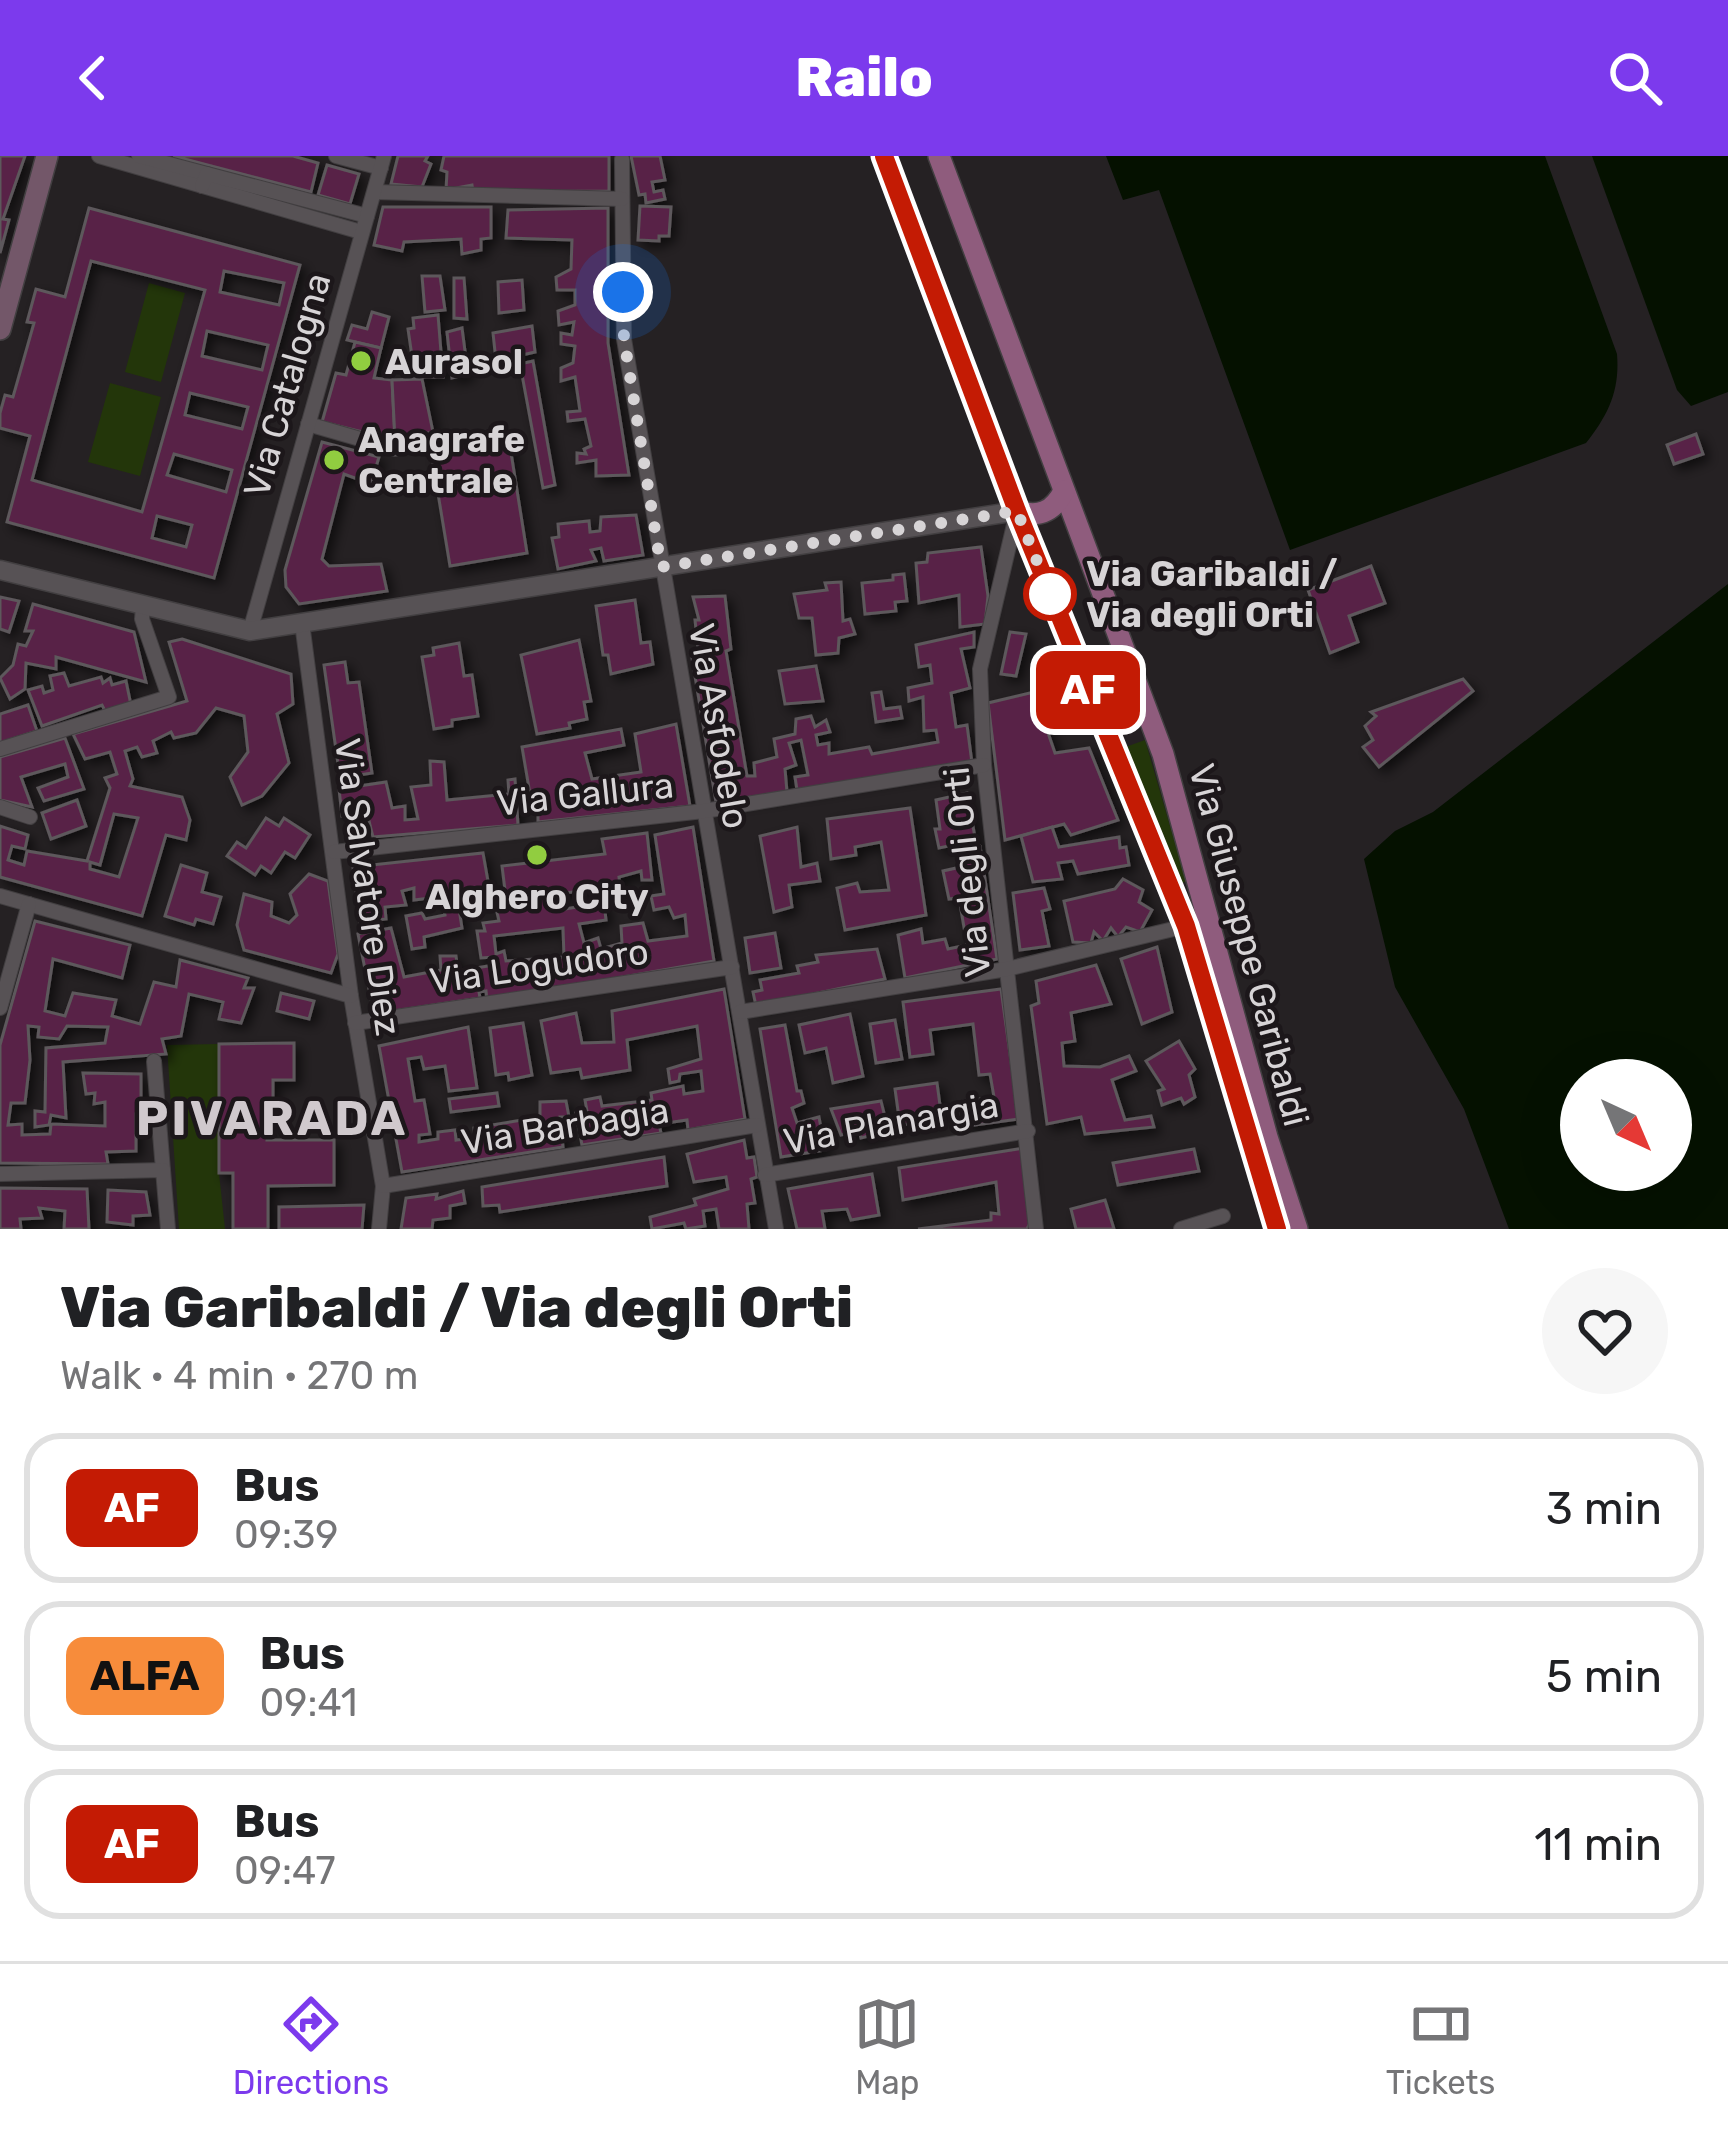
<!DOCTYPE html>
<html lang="en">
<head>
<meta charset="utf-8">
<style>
  :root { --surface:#fff; --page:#f6f6f6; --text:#202124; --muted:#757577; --line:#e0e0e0; --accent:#7c3aed }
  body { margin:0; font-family:Rubik,sans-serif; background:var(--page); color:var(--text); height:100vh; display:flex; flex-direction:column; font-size:45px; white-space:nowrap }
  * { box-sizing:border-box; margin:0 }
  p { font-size:39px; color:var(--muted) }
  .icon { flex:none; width:66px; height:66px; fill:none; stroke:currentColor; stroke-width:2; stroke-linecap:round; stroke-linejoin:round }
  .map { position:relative; height:1073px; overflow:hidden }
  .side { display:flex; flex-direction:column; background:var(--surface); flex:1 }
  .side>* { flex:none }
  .badge { padding:0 24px; border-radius:18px; font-size:42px; line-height:78px }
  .needle { width:78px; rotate:136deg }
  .controls { position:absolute; left:1560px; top:903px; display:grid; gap:24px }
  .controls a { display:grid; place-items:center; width:132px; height:132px; border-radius:50%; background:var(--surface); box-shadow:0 12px 48px #0002; font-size:60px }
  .you { position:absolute; width:60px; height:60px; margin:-30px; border:9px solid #fff; border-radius:50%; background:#1a73e8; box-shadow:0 0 0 18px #1a73e833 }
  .map>.badge { position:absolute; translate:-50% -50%; box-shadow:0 0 0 6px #fff }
  .round { display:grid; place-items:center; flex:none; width:126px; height:126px; border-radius:63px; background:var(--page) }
  .summary { display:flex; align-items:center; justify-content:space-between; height:204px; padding:0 60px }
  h1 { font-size:57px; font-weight:800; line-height:90px }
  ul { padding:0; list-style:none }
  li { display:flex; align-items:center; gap:36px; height:150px; margin:0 24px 18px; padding:0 36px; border:6px solid var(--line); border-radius:36px }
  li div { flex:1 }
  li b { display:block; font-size:45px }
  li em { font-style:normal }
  li .badge { min-width:132px; font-weight:700; text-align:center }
  header { display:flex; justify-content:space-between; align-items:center; height:156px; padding:0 60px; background:var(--accent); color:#fff; font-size:54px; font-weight:800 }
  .dock { display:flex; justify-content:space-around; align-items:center; height:168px; border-top:3px solid var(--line); background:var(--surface); font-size:33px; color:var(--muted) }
  .dock a { display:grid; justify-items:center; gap:6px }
  .dock .active { color:var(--accent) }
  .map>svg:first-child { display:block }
  .green { fill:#23360a }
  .water { fill:#051100; fill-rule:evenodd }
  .building { fill:#592347; stroke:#5d585b; stroke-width:3; fill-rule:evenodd; filter:url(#shadow) }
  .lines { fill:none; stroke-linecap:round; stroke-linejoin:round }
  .minor-casing { stroke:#423f41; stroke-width:16 }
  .tertiary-casing { stroke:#423f41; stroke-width:21 }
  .secondary-casing { stroke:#423f41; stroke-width:24 }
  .primary-casing { stroke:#423f41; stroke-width:24 }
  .minor { stroke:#575255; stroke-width:14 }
  .tertiary { stroke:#575255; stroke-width:18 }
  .secondary { stroke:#735769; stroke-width:21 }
  .primary { stroke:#8f5c7d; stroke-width:21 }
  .line-casing { stroke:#fff; stroke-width:27 }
  .line { stroke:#c41b04; stroke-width:18 }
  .walk { stroke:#d7d4d6; stroke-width:12; stroke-dasharray:0 21.6 }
  .poi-dot { fill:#91cd40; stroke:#1c171a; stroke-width:4.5 }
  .stop-dot { fill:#fff; stroke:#c41b04; stroke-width:6 }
  .labels { text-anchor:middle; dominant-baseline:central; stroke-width:9; stroke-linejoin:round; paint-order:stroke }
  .poi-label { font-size:36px; font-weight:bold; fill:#d7d4d6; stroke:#1c171a; text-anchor:start }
  .street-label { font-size:36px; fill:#d7d4d6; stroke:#1c171a }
  .stop-label { font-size:36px; font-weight:bold; fill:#d7d4d6; stroke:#1c171a; text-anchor:start }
  .district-label { font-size:48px; font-weight:bold; letter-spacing:3px; fill:#d0c9cd; stroke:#1c171a }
</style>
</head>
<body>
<header><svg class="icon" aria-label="back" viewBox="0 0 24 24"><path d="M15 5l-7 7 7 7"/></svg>Railo<svg class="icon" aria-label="search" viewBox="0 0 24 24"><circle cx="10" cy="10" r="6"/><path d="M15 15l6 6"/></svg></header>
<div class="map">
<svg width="1728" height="1073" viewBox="0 0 1728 1073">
  <defs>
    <filter id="shadow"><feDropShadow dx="5.5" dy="5.5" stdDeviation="6" flood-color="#0009"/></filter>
  </defs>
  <rect width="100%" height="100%" fill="#252123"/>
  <g class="green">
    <path d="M149 127 185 137 161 226 125 216Z"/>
    <path d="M110 227 161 241 140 320 88 306Z"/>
    <path d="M1145 584 1186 725 1180 729 1120 593Z"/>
    <path d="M219 888V1017L225 1073H179L167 889Z"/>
  </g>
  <g class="water">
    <path d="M1106 0H1545L1617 198C1620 235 1608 259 1586 287L1290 394 1159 34 1123 44Z"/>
    <path d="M1592 0H1728V236L1691 250 1677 234Z"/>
    <path d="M1728 428V1073H1509L1464 953 1395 831 1364 703 1395 675 1433 656ZM1581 924H1671V1014H1581Z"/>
  </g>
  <g class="building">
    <path d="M0 0H25L3 63 9 64 0 97Z"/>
    <path d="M173 0H293L318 7 311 36Z"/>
    <path d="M398 0H428L425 5 431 8 422 31 391 28Z"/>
    <path d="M444 0H609V35L473 36 472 29 446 34 447 16 441 14Z"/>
    <path d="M631 0H660L665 24 652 26 654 36 663 34 665 43 646 47 645 38 639 39Z"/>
    <path d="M327 9 359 18 350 48 318 39Z"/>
    <path d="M640 50 671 51 669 80H659V85L638 84Z"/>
    <path d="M383 51H491V82L481 83V94L462 98 461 83 404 86 402 95 374 89Z"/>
    <path d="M89 52 300 109 214 422 7 366 30 280 0 272V257L5 239 13 241 34 167 27 166 36 133 65 141ZM91 105 205 134 142 356 32 324ZM224 115 284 127 279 149 220 136ZM207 175 268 189 262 214 202 200ZM190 237 248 251 242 273 185 259ZM174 298 232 314 226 336 167 319ZM157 360 192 369 186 391 152 382Z"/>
    <path d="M608 52V187L629 319 596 320V304L577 307V297L586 298 584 293 591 290 585 263 568 265 567 256 580 255 575 221 561 225V212L573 207 575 190 561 188V177L572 179 574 166 559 169 558 155 575 149V134H557L556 121 571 113 572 84 506 82 508 54Z"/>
    <path d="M422 120H440L445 154 425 156Z"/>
    <path d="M454 122H464L467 163 454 162Z"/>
    <path d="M522 124 524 154 499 157 498 126Z"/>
    <path d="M372 156 389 161 381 192 347 184 352 169 367 173Z"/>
    <path d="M438 159 443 221H415L408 173 414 172 413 162Z"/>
    <path d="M532 170 535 196 496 205 493 177Z"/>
    <path d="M462 172 468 218 452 222 447 176Z"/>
    <path d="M355 186 381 192 374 222 392 224 395 284 322 266 336 217 346 219Z"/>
    <path d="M533 205 555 329 543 332 520 208Z"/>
    <path d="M422 223 433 276 395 284 392 224Z"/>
    <path d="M1696 278 1703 298 1674 308 1667 289Z"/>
    <path d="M509 284 527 397 450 410 431 295Z"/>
    <path d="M322 286 379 301 371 328 344 318 322 403 329 410 381 408 387 435 299 448 286 431 285 414Z"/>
    <path d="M636 359 643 399 604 405 601 392 591 394 596 405 558 413 552 382 559 381 558 368 589 365 590 376 600 375 601 361Z"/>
    <path d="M981 391 988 440 985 468 960 471 959 439 919 447 916 407 927 406 928 397Z"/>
    <path d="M1371 410 1385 447 1349 460 1358 486 1330 497 1308 434Z"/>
    <path d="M904 418 907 445 895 446 896 455 865 458 862 427 893 424V419Z"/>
    <path d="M841 426 843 465 850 463 855 478 839 482 838 497 816 499 812 462H799L794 438 827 434 825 427Z"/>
    <path d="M725 440 731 493 726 495 747 620H755L754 607 777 601 774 583 795 578 796 563 811 560 815 571 826 564 830 576 816 579 818 589 829 587V598L869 591 872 598 938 586 936 574 924 575 923 541 909 545 908 532 932 527 930 509 919 511 916 489 974 476V491L961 493 970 532 951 537 956 571 967 569 972 607 797 634 795 621 808 619 801 584 789 587 796 609 785 613 787 636 716 646 692 502 699 501 695 464H699L693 441Z"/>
    <path d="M0 441 19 445 9 476 0 473Z"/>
    <path d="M635 444 641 487 650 486 653 508 611 518 608 499H603L596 450Z"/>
    <path d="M33 448 134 476 146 526 56 501V513L26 507 25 533 10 543 0 522 13 509 18 488 26 490 33 475H25Z"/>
    <path d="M1010 476 1026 478 1016 520 1001 518Z"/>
    <path d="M182 483 291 518 293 548 277 558 289 607 262 640 242 649 230 621 248 596 244 560 216 552 196 577 174 582 171 576 153 585 157 597 142 601 137 591 125 595 133 623 130 630 182 641 190 664 186 684 166 679 142 760 0 721V670L28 679 25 693 12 690 8 704 24 709 27 695 87 705 110 632 105 622 117 618 110 596 85 603 73 578 187 545 169 486ZM114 658 138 662 119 721 90 713V706L100 709Z"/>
    <path d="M579 484 591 545 584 546 587 563 569 567 570 572 537 578 521 499Z"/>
    <path d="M459 487 464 520 472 519 478 560 452 564V570L434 573 422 501 434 499 433 492Z"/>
    <path d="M345 506 348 527 359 526 372 617 340 622 324 509Z"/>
    <path d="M816 510 823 545 785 548 779 515Z"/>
    <path d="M64 517 69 530 101 521 103 527 110 522 112 529 126 525 131 549 105 555 102 549 42 570 28 534 42 530 44 537 53 534 50 520Z"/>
    <path d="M1463 523 1473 535 1379 611 1363 591 1373 584 1365 570 1376 560 1371 556Z"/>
    <path d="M881 536 884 553 900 551 902 562 876 566 872 537Z"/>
    <path d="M1034 536 1055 597 1089 592 1118 664 1071 679 1064 668 1005 684 988 547Z"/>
    <path d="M28 549 37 575 0 587V558Z"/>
    <path d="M676 568 690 650 538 666V638H530L522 591 621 573 624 589 585 597 592 623 641 616 635 578Z"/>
    <path d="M65 582 84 633 44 645 38 632 68 621 65 608 21 621 32 651 0 644V601Z"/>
    <path d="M430 605 444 606 447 644 509 638 508 624 515 623 518 669 373 681 367 657 342 660 339 633 386 626 392 652 405 650V664L418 663 411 631 431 629Z"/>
    <path d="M967 637 976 687 980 690 997 803 905 822 898 779 921 773 923 787 945 783 948 793 967 789 959 742 949 743 943 715 965 710 963 687 939 692 935 673H940L936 644Z"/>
    <path d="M77 644 86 670 51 683 42 657Z"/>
    <path d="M910 652 926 759 845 774 837 732 857 727 860 736 889 734 881 686 855 691 856 699 831 703 827 663Z"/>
    <path d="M266 662 279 670 284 662 310 679 295 702 285 696 271 717 261 710 255 719 227 700 237 686 246 692Z"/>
    <path d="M693 671 714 805 487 845 486 835 479 836 480 842 374 858 358 778 391 772 404 821 441 814 440 800H456L458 815 494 809 493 801 481 802 477 775H485L483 767 499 765 496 752 507 750 502 710 605 698 602 683 647 677 652 724H642L641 715 619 721 620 730 557 738 560 754 604 746 606 764 579 768 584 787 598 782 601 793 622 787 621 770 643 767 648 785 687 780 685 759 674 762 669 751 654 754 651 740 664 738 655 679ZM563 772 564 801 506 805 504 795 496 798 494 780Z"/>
    <path d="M797 671 801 711 817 707 820 725 789 729 792 751 774 756 760 680Z"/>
    <path d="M1052 671 1059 691 1119 681 1120 692 1126 691 1129 709 1078 718 1073 705 1058 707 1062 723 1033 726 1021 680Z"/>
    <path d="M483 697 489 731 480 735 483 748 473 750 471 737 414 744V732L402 735 406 749 385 751 386 763 360 766 353 711Z"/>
    <path d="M181 709 207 717 202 736 221 741 213 768 196 763 194 769 165 760Z"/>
    <path d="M309 718 328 725 338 798 331 817 244 794 237 769 244 738 272 746 271 760 289 767 297 759 290 738Z"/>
    <path d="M1123 723 1143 734 1139 746 1152 754 1140 776 1126 771 1118 781 1111 772 1103 785 1094 776 1091 787 1073 786 1064 745 1115 733Z"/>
    <path d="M1044 732 1050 753 1042 755 1049 790 1020 794 1013 737Z"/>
    <path d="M458 746 462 772 424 781 425 791 412 793 406 760 422 757 425 763 445 759 443 747Z"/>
    <path d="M35 765 130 789 122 822 53 803 45 855 65 860 73 837 116 844 112 860 140 868 154 826 176 831 180 804 248 822 244 832H254L241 867 219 863 223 846 189 838 181 880 162 883 166 898 63 906 66 962 51 959 49 969 35 971V955L45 956 46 892 105 887 108 871 67 870 59 883 38 881 39 871 28 870 30 904 25 947H11L8 969 22 968V979L50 978 51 968 105 970V946L94 948 95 937 86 938 83 917 141 918V958H136V995L106 996 108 1008 0 1007V889Z"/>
    <path d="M775 777 781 812 750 817 745 782Z"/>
    <path d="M1157 791 1172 856 1142 868 1121 803Z"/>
    <path d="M877 793 885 823 756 850 753 836 762 834 760 824 799 817 797 810 818 806 816 799Z"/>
    <path d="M1096 809 1111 848 1071 857 1075 885 1062 887 1064 910 1100 911 1129 900 1136 915 1112 924 1125 964 1151 960 1154 971 1085 978 1081 961 1047 968 1031 850 1039 847 1036 825Z"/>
    <path d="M724 833 745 963 688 974 687 964 659 968 661 977 582 989 576 957 587 955 585 944 600 941 602 950 652 944 651 937 683 930 684 938 703 935 701 915 680 918 679 925 670 927 668 913 701 903 697 870 627 884 630 914 582 922 580 913 551 917 541 865 576 857 582 887 614 886 612 855Z"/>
    <path d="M1001 833 1019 963 967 970 964 945 994 941 990 918 979 919 973 868 930 874 933 898 910 901 903 846Z"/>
    <path d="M281 837 314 845 309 863 277 855Z"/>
    <path d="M850 858 863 920 833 927 826 892 805 897 799 869Z"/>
    <path d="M895 864 902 903 876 907 870 868Z"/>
    <path d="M523 867 532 919 509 924 508 917 496 919 490 872Z"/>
    <path d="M785 869 797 935H801L804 947 792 952 797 967 819 961 825 994 781 1001 760 873Z"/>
    <path d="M468 871 477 932 449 935 445 910 424 913 421 901 408 903 415 945 424 944 430 978 419 979V986L438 983V976L455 974 456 984 475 982 474 972 540 961V946L566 945 569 961H560L563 991 402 1016 379 890Z"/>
    <path d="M1179 885 1195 913 1189 919 1195 941 1184 948 1181 942 1162 949 1158 935 1164 933 1146 905Z"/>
    <path d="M294 887V924H273V954H267V984H334V1029L268 1030V1073H233V1017H219V888Z"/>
    <path d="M937 927 942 964 900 969 895 933Z"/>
    <path d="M497 937 499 950 451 956 449 943Z"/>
    <path d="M881 945 885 961 877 964 881 977 861 982 859 975 841 979 831 953Z"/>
    <path d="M744 984 747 1002 754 1001 757 1021 751 1023 755 1047 747 1048 749 1073H719L716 1053 703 1055 705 1070 686 1073 684 1067 652 1073 650 1061 696 1049 694 1043 728 1033 726 1021 694 1026 687 998Z"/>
    <path d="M1024 992 1030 1067 1027 1073H918L991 1064V1057L999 1058 996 1026 903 1044 899 1012Z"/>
    <path d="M1194 993 1199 1015 1118 1029 1113 1007Z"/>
    <path d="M664 1001 667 1030 500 1056 499 1049 483 1050 482 1031Z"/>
    <path d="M872 1018 879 1059 851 1064 847 1053 822 1055 825 1073H797L788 1033Z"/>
    <path d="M0 1032 87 1033 89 1073H64L65 1055 39 1052 42 1062 20 1063 21 1073H0Z"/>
    <path d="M108 1034 146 1036 150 1059 133 1060V1069L107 1066Z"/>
    <path d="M463 1035 465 1047 450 1050V1062L433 1064 432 1073H401L406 1042 437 1038 436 1043Z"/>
    <path d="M1105 1044 1114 1073H1076L1071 1053Z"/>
    <path d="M364 1049 362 1073H279V1051Z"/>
  </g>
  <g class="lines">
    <defs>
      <g id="minor">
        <path d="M99 0 361 76"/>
        <path d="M139 0 207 18"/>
        <path d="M336 0 381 12"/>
        <path d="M622 3 624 183 776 1073"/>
        <path d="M202 30 207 18 367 60"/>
        <path d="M375 36 622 43"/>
        <path d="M308 268 395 293"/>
        <path d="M1016 360 980 513 984 609 1036 1073"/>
        <path d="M302 467 351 840 383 1030 379 1073"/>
        <path d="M250 475 384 0"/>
        <path d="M0 593 169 541 142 463 143 450"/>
        <path d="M0 651 30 661"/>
        <path d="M334 696 704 655 984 609"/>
        <path d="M0 740 351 840"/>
        <path d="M0 852 29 748"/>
        <path d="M740 856 1007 813 1186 770"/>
        <path d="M355 867 732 811"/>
        <path d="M154 905 163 1014"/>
        <path d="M0 1018 163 1014 168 1073"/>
        <path d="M765 1019 1028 975"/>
        <path d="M383 1030 757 969"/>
        <path d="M1181 1073 1223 1060"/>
      </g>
      <path id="tertiary" d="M0 414 250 475 1017 355"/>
      <path id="secondary" d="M0 173 47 0"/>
      <g id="primary">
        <path d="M884 0 1017 355 1186 770 1277 1073"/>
        <path d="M939 0 1163 598 1267 981 1297 1073"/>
        <path d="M1017 355C1039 362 1053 356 1064 335"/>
        <path d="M1089 535V527L1114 515 1134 523"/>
      </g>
    </defs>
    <use href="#minor" class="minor-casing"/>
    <use href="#tertiary" class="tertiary-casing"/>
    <use href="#secondary" class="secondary-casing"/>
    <use href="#primary" class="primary-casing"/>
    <use href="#minor" class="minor"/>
    <use href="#tertiary" class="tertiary"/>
    <use href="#secondary" class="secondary"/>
    <use href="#primary" class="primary"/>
  </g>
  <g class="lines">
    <defs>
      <path id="line" d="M884 0 1017 355 1186 770 1277 1073"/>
    </defs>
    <use href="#line" class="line-casing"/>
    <use href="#line" class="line"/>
    <path class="walk" d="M623 136 624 183 661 411 1017 355 1050 438"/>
  </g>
  <g class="poi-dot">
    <circle cx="361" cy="205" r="12"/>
    <circle cx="334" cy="304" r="12"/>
    <circle cx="537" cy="699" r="12"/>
  </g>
  <circle class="stop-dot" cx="1050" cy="438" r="24"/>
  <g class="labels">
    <g class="poi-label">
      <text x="385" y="205">Aurasol</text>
      <text x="358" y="283">Anagrafe<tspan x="358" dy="41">Centrale</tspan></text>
      <text x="537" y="740" text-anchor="middle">Alghero City</text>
    </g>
    <g class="street-label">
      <text transform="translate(287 229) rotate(-74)">Via Catalogna</text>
      <text transform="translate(719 570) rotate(80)">Via Asfodelo</text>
      <text transform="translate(585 638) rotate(-6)">Via Gallura</text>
      <text transform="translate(967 716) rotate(-96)">Via degli Orti</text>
      <text transform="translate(368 731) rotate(82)">Via Salvatore Diez</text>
      <text transform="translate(1249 789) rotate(75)">Via Giuseppe Garibaldi</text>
      <text transform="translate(539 810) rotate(-8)">Via Logudoro</text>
      <text transform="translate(891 967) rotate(-10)">Via Planargia</text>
      <text transform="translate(565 970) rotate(-9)">Via Barbagia</text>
    </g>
    <g class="stop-label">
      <text x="1086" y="417">Via Garibaldi /<tspan x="1086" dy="41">Via degli Orti</tspan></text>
    </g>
    <g class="district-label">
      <text x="272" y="962">PIVARADA</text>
    </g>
  </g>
</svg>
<div class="controls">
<a><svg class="needle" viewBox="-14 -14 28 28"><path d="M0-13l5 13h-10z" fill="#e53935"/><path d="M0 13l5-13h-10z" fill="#757577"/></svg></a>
</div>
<div class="you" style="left:623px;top:136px"></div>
<b class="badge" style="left:1088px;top:534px;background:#c41b04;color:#fff">AF</b>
</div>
<section class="side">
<div class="summary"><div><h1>Via Garibaldi / Via degli Orti</h1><p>Walk · 4 min · 270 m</p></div><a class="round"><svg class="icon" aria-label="heart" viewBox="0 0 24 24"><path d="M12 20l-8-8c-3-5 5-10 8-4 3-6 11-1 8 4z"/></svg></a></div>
<ul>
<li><span class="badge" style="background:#c41b04;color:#fff">AF</span><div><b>Bus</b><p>09:39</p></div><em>3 min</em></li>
<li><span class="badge" style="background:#f78c3b;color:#111">ALFA</span><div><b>Bus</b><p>09:41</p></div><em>5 min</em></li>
<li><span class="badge" style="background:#c41b04;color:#fff">AF</span><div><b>Bus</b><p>09:47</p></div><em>11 min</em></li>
</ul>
</section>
<nav class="dock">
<a class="active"><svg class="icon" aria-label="directions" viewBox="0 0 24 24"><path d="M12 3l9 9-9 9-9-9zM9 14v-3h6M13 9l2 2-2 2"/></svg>Directions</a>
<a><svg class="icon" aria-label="map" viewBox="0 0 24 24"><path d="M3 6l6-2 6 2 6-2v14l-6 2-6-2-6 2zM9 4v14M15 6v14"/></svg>Map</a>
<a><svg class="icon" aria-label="tickets" viewBox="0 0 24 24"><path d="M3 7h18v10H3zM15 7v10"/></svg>Tickets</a>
</nav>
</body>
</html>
